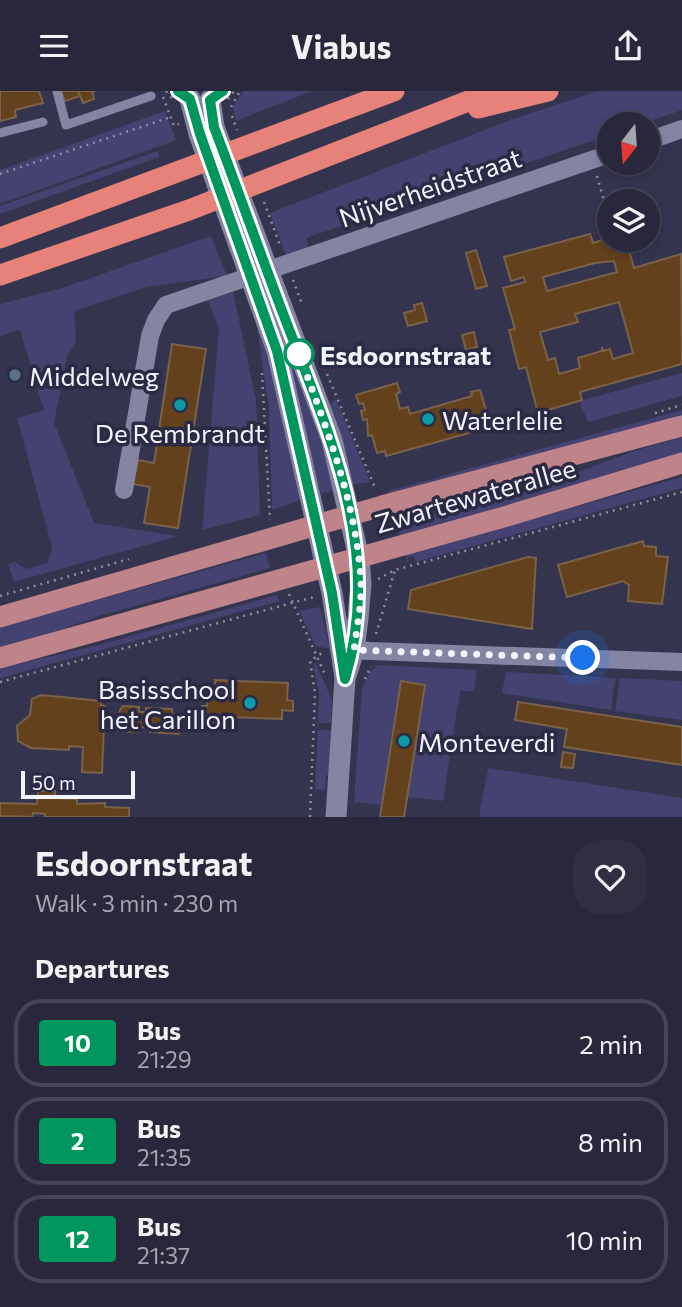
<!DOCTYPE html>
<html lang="en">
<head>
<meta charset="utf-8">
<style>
  :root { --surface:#28273b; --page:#302f42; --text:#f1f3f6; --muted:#a5a5af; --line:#445 }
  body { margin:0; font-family:Commissioner,sans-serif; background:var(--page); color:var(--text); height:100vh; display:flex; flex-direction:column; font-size:26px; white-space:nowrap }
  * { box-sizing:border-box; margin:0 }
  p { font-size:23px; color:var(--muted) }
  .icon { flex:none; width:38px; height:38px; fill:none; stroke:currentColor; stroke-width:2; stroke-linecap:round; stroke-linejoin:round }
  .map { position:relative; height:726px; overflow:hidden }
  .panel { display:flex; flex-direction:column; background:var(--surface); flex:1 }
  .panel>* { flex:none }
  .badge { padding:0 14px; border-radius:5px; font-size:24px; line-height:46px }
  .needle { width:46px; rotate:197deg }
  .controls { position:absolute; left:597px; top:21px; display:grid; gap:14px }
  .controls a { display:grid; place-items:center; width:63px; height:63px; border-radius:50%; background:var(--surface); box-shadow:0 4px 10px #0003,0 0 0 2px var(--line); font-size:35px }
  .scale { position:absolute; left:21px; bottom:18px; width:114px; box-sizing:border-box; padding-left:7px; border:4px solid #f4f4fe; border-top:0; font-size:19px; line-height:24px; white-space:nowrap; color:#f4f4fe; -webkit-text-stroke:5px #2b2a44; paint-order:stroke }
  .you { position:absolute; width:35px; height:35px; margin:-18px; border:5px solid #fff; border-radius:50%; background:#1a73e8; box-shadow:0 0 0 10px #1a73e833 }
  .map>.badge { position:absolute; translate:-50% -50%; box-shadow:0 0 0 4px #fff }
  h2 { padding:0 35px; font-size:26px; line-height:63px }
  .round { display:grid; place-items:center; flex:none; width:74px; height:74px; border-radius:28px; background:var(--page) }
  .headline { display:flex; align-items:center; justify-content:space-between; height:119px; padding:0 35px }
  h1 { font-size:33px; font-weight:700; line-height:52px }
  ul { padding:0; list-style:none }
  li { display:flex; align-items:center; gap:21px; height:88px; margin:0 14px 10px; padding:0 21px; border:4px solid var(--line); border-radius:28px }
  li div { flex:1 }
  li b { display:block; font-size:26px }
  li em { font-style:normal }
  li .badge { min-width:77px; font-weight:700; text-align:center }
  header { display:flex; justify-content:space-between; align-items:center; height:91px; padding:0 35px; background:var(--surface); font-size:32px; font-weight:700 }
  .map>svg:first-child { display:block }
  .green { fill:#444271 }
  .building { fill:#64411d; stroke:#79614a; stroke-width:2; fill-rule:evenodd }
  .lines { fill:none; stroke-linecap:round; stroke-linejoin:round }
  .path { stroke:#8e8ea1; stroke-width:2.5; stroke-dasharray:2 5; stroke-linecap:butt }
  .lane { stroke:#8484a3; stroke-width:9 }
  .street { stroke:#8484a3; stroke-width:18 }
  .secondary { stroke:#8484a3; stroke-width:21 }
  .primary { stroke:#bf838a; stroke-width:21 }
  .highway { stroke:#e68279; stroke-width:21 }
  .line-casing { stroke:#fff; stroke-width:16 }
  .line { stroke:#00965e; stroke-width:10 }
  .walk { stroke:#f4f4fe; stroke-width:7; stroke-dasharray:0 12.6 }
  .stop-dot { fill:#fff; stroke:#00965e; stroke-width:3.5 }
  .service-dot { fill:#5c6f8a; stroke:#2b2a44; stroke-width:2.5 }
  .culture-dot { fill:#0f9aa8; stroke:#2b2a44; stroke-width:2.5 }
  .labels { text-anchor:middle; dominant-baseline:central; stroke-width:7; stroke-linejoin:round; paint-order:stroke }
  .street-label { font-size:26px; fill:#f4f4fe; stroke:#2b2a44 }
  .stop-label { font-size:26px; font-weight:bold; fill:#f4f4fe; stroke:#2b2a44; text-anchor:start }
  .poi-label { font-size:26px; fill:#f4f4fe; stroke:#2b2a44; text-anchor:start }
</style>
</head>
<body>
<header><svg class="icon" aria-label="menu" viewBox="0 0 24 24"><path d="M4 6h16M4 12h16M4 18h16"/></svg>Viabus<svg class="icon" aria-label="share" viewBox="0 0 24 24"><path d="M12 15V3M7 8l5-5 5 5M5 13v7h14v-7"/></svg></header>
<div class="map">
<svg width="682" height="726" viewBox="0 0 682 726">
  <rect width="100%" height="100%" fill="#35344f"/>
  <g class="green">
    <path d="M243 0H312L236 30 233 16Z"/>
    <path d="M598 0H682V19L641 33H609V44L306 147 309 158 287 166 270 122 513 28Z"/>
    <path d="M165 20 176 49 0 113V79Z"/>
    <path d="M158 60 159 66 0 123V115Z"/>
    <path d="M211 145 227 185 146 196 74 220 76 250 67 265 54 332 94 432 178 445 14 491 8 473 15 471 26 478 48 472 52 456 17 327 44 319 20 239 0 245V213L62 197Z"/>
    <path d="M265 192 339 398 321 403Z"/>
    <path d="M252 200 303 408 272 419 269 318Z"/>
    <path d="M233 201 256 309 260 424 202 439 219 237 208 209Z"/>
    <path d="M682 282V305L588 331 579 310Z"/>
    <path d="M336 308 370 391 352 394 328 315Z"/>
    <path d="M682 319V329L390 406 388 400Z"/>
    <path d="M682 346V369L401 448 397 433 571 384 634 360Z"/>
    <path d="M682 386V397L416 471 414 465 408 466V473L405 463Z"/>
    <path d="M266 462 270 477 99 525 0 560V536Z"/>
    <path d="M277 504 279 510 0 587V577L99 554Z"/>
    <path d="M320 516 330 558 316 555 299 520Z"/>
    <path d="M316 573 332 609 331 632H318L319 602 313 574Z"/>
    <path d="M378 574 477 579 474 600H460L443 710 407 706 425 594 402 590 382 714 354 711 362 598 370 581Z"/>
    <path d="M506 581 616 587 611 619 502 602Z"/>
    <path d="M620 587 682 590V629L615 620Z"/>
    <path d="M318 639H331V680L326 685 325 699 315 698Z"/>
    <path d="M488 677 682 707V726H479Z"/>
  </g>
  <g class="building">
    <path d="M0 0H39L43 12 15 19 16 26 0 30Z"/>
    <path d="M61 0H78L80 5 65 10Z"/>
    <path d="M78 0H95L92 1 94 8 83 12Z"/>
    <path d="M590 143 593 152 609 147 626 149 634 177 681 163 682 273 580 301 582 309 538 322 526 276 519 278 509 239 515 238 503 197 525 191 524 186 511 190 504 166ZM614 170 617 181 547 200 543 186 595 172ZM619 211 633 262 613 268 610 258 603 260 602 256V260L578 267 580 277 559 283 555 267 548 269 540 241 578 231 575 223Z"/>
    <path d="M476 159 487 195 476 198 466 162Z"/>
    <path d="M422 212 427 230 408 235 404 222 415 219 414 214Z"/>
    <path d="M474 241 477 256 466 259 462 244Z"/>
    <path d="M172 253 206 258 178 437 144 432 150 396 133 393 138 369 154 372Z"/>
    <path d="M397 292 400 301 396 303 400 318 408 316 410 323 472 305 471 301 480 299 491 336 386 365 385 360 377 362 372 344 368 345 367 328 363 329 361 320 365 319 363 312 359 313 356 304Z"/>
    <path d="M643 450 644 455 656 456V465L668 466 662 513 628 510 629 494 623 490 567 506 558 474Z"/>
    <path d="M528 466 536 467 532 538 408 518 411 499Z"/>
    <path d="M215 589 288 592 287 609 293 610V620L282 619V628L232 626V633L201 631 202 615H207L208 597H215Z"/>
    <path d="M401 590 425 594 404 726H380Z"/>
    <path d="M41 604 101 610V614L105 615 102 682 82 681 83 656 69 655V659L31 657 18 650 17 635 30 624 32 608Z"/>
    <path d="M518 611 682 636V674L564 656 567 638 515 629Z"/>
    <path d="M123 615 139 616V621H146V617L172 618V623H180L179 643 150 641V637L138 636V641L118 640 120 619Z"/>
    <path d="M563 661 575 663 573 677 561 676Z"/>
    <path d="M38 700H55V707L77 708V713L105 712V716L129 717V726H45V723L33 722 32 726 0 725V712L37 713Z"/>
  </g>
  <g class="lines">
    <g class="path">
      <path d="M166 0 172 7"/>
      <path d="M163 6 174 35 179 33"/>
      <path d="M228 8 234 0"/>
      <path d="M231 16 240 0"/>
      <path d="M232 25 237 39"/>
      <path d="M0 83 171 26"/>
      <path d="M597 85 609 128"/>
      <path d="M264 111 281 157"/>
      <path d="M293 189 302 213"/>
      <path d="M262 282 270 429"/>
      <path d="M327 283 376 399"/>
      <path d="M655 322 682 314"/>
      <path d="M378 488 395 479 682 401"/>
      <path d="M289 503 326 586"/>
      <path d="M0 505 129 468"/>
      <path d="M376 543 395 479"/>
      <path d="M365 588 371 575"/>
      <path d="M0 591 314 506"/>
      <path d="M310 726 315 602 310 570 322 562"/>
    </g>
    <g class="lane">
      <path d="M57 0 66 34 151 5"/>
      <path d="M0 42 43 31"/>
    </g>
    <g class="street">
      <path d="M648 50 682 38"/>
      <path d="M124 399 150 245 156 229 166 214 609 63"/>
      <path d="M343 559 682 571"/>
    </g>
    <g class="secondary">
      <path d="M190 8 199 43 277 260 332 502 345 586"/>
      <path d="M210 9 214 36 332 349 359 467 361 493 358 527 354 559 345 588 336 726"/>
    </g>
    <g class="primary">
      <path d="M0 526 382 415 682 335"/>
      <path d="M0 567 504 426 682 372"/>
    </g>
    <g class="highway">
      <path d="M478 17 548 0"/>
      <path d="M0 147 394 0"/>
      <path d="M0 184 189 119 494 0"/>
    </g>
  </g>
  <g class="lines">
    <defs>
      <path id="line" d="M178 0 190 8 200 43 277 260 332 502 345 588C384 460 329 343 284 225 260 162 238 99 214 36L210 9 223 0"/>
    </defs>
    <use href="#line" class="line-casing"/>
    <use href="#line" class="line"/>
    <path class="walk" d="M299 263C326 336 356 411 361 489 362 512 357 536 354 559L583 567"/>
  </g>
  <circle class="stop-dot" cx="299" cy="263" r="14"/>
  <circle class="service-dot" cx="15" cy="284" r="7"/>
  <g class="culture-dot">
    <circle cx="180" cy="314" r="7"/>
    <circle cx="428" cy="328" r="7"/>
    <circle cx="250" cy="612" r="7"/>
    <circle cx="404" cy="650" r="7"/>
  </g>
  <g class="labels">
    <g class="street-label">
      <text transform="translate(430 96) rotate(-19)">Nijverheidstraat</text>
      <text transform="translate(475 404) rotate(-16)">Zwartewaterallee</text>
    </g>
    <g class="stop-label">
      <text x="320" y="263">Esdoornstraat</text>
    </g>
    <g class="poi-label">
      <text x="29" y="284">Middelweg</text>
      <text x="442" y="328">Waterlelie</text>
      <text x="180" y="341" text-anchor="middle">De Rembrandt</text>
      <text x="236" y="597" text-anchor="end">Basisschool<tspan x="236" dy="30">het Carillon</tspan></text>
      <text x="418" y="650">Monteverdi</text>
    </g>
  </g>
</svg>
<div class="controls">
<a><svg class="needle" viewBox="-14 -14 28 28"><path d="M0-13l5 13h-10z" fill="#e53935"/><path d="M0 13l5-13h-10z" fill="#a5a5af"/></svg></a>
<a><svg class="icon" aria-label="layers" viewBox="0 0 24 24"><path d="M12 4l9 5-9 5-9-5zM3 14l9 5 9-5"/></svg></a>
</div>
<div class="scale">50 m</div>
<div class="you" style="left:583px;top:567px"></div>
</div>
<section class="panel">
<div class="headline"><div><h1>Esdoornstraat</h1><p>Walk · 3 min · 230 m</p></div><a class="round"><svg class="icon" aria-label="heart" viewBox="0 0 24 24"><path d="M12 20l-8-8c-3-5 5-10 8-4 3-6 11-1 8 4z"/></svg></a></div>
<h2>Departures</h2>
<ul>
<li><span class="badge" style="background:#00965e;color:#fff">10</span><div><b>Bus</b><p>21:29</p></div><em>2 min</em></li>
<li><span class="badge" style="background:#00965e;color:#fff">2</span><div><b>Bus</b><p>21:35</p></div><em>8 min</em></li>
<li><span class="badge" style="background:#00965e;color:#fff">12</span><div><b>Bus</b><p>21:37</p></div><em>10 min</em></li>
</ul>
</section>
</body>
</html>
